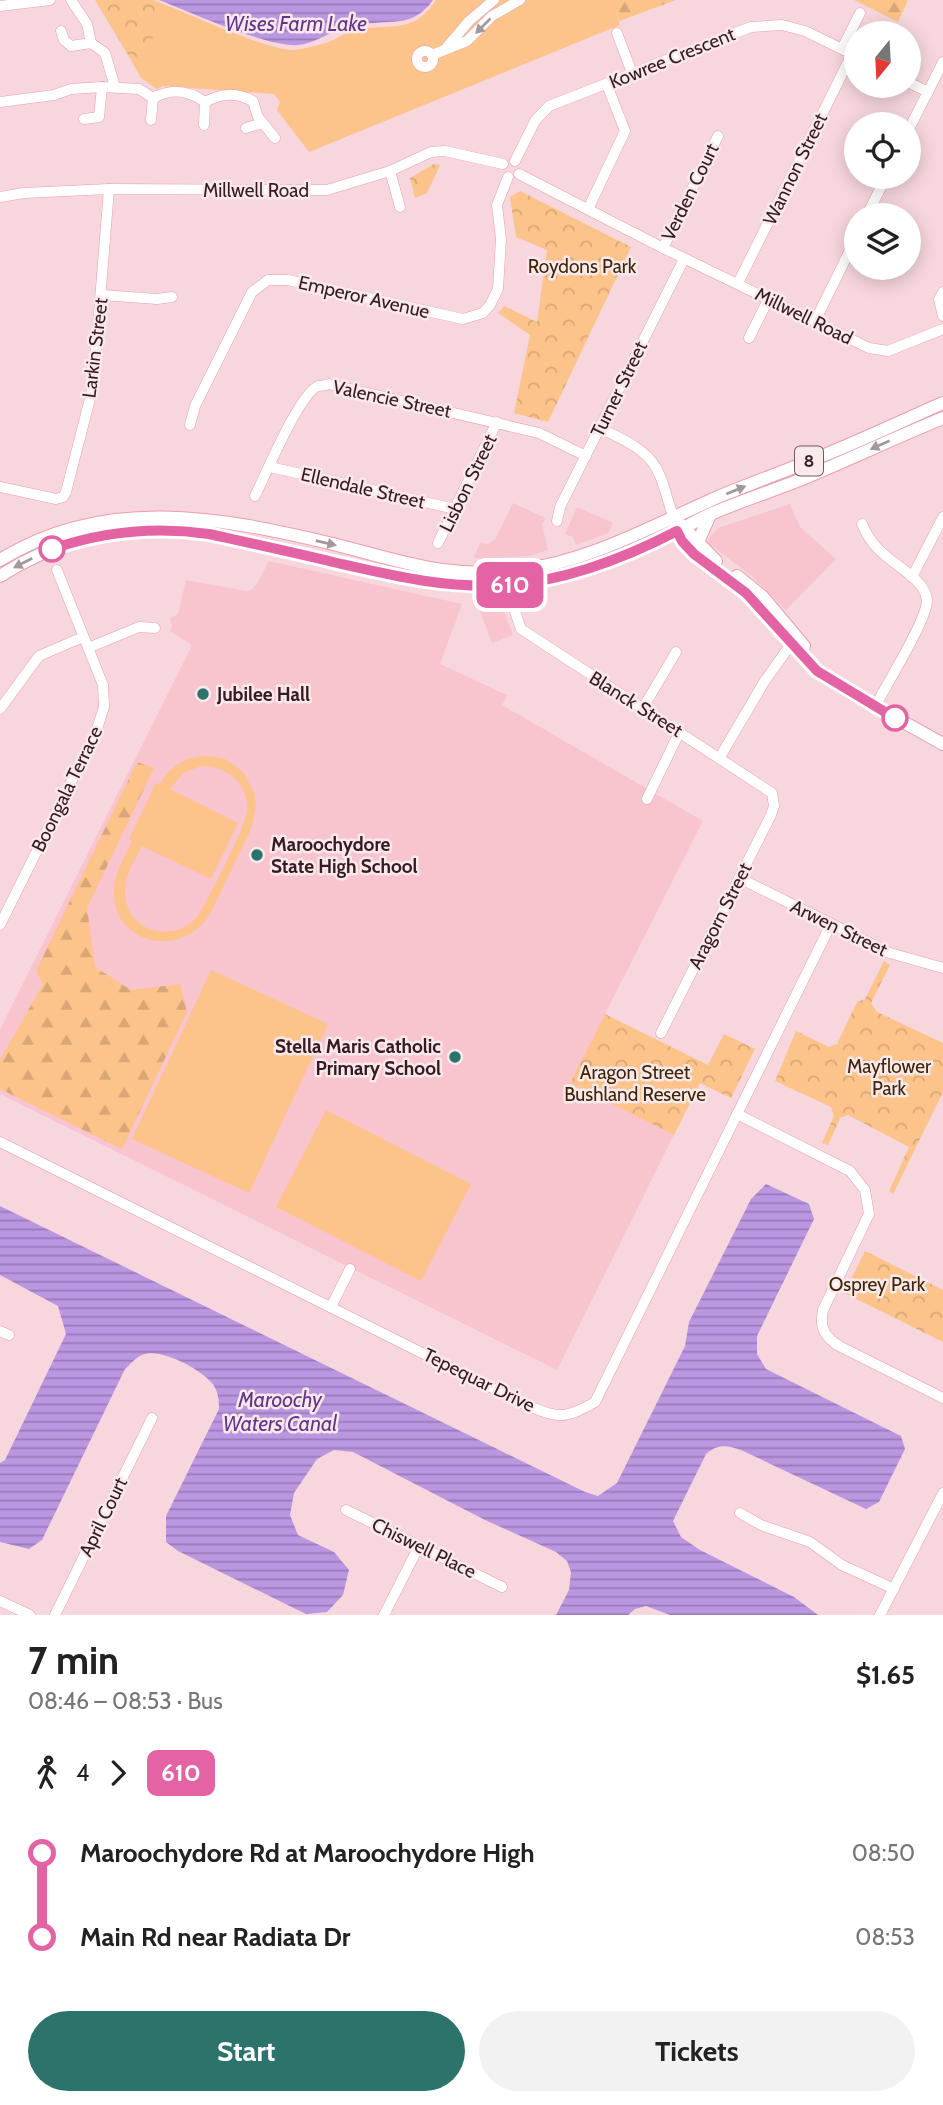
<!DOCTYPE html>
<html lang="en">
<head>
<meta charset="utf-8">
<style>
  :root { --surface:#fff; --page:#f2f2f2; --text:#222; --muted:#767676; --accent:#2c736c }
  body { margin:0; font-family:Cabin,sans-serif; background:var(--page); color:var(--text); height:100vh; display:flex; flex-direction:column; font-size:26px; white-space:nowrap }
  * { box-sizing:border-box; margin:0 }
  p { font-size:23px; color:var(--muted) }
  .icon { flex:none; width:38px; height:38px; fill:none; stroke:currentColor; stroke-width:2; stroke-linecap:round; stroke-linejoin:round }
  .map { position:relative; height:1615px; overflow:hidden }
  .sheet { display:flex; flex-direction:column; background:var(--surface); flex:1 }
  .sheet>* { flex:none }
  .badge { padding:0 14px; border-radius:10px; font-size:24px; line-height:46px }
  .needle { width:46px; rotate:198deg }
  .fabs { position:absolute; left:844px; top:21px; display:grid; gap:14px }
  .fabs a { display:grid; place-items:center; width:77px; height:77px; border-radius:50%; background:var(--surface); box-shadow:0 4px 18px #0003; font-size:35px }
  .map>.badge { position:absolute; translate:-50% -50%; box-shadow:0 0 0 4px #fff }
  .legs { display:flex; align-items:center; gap:10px; height:77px; padding:0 28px; font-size:23px }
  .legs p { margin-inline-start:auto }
  .head { display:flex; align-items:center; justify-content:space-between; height:119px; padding:0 28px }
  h1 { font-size:38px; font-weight:800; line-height:52px }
  .cta { display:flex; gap:14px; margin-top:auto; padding:14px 28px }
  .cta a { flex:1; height:80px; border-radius:42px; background:var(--accent); color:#fff; font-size:28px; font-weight:800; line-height:80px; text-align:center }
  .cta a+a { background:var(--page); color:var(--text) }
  ul { padding:0 28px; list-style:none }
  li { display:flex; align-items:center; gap:24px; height:84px; font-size:26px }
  li i { display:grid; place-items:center; width:10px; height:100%; margin:0 9px; background:currentColor }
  li i::after { content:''; width:18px; height:18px; margin:-9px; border:5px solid; border-radius:50%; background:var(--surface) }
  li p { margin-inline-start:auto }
  li:first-child i { background:linear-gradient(#0000 50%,currentColor 0) }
  li:last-child i { background:linear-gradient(currentColor 50%,#0000 0) }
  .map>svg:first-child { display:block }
  .built { fill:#f8c4ce }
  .grass { fill:#fcc38a; fill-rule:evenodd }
  .forest { fill:url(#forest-firs) }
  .park { fill:url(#park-crowns) }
  .water { fill:url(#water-rules) }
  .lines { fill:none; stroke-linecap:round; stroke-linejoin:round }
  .minor-casing { stroke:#ea9eae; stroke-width:11 }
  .major-casing { stroke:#ea9eae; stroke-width:14 }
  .minor { stroke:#fff; stroke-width:10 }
  .major { stroke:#fff; stroke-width:12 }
  .oneway { fill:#a5989c }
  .line-1-casing { stroke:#fff; stroke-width:16 }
  .line-1 { stroke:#e463a4; stroke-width:10 }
  .stop-1-dot { fill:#fff; stroke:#e463a4; stroke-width:3.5 }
  .poi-dot { fill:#2c736c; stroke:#f9e9eb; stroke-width:2.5 }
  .labels { text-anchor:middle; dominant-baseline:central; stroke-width:5; stroke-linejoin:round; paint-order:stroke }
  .shield { fill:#f9e9eb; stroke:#72595e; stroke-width:2 }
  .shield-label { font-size:18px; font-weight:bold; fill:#381b22 }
  .street-label { font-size:19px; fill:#381b22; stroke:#f9e9eb }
  .park-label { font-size:19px; fill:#402608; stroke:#f9e9eb }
  .poi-label { font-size:19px; font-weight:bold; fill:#381b22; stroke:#f9e9eb; text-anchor:start }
  .water-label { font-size:21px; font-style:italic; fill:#64358d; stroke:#f9e9eb }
</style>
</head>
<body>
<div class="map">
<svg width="943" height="1615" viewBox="0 0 943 1615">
  <defs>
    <pattern id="forest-firs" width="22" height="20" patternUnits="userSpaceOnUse" patternTransform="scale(1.75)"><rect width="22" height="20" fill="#fcc38a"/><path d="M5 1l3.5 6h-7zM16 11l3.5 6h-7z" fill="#d9a777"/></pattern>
    <pattern id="park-crowns" width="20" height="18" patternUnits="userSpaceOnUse" patternTransform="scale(1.75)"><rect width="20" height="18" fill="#fcc38a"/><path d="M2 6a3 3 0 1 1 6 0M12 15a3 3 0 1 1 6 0" fill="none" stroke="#d9a777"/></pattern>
    <pattern id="water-rules" width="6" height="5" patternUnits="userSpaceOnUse" patternTransform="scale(1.75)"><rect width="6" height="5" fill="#bb97e2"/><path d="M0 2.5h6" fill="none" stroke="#997ab7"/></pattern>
  </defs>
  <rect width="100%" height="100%" fill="#f7d7dd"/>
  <g class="built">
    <path d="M513 503 545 518 542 524 548 550 529 556 480 559 474 557 480 543 487 544 495 540Z"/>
    <path d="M790 504 800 527 836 559 786 610 752 576 708 543 710 537 718 528Z"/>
    <path d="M577 507 613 523 608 533 576 545 573 537 565 534Z"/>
    <path d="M269 561 462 604 440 664 507 695 502 705 703 821 570 1083 674 1135 557 1370 0 1094V1029L192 645 170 631 172 626 170 618 178 614 186 580 246 591 251 590 257 584Z"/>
    <path d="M493 599 501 603 513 635 492 643 477 603Z"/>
  </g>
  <g class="grass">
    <path d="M436 0H612L620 25 309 152 277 110 280 102 274 94 163 86 157 89 141 78 131 60 148 50 166 5C191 15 272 52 294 50 304 49 316 46 326 43 338 39 346 31 360 29 395 24 414 33 436 0Z"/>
    <path d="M210 756 225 759 243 772 254 792 256 807 251 829 210 914C183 959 113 946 114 891 114 873 125 857 132 841L129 839 156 783 160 784C171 765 188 755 210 756ZM201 766C226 766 249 783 247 810 245 829 209 897 198 916 174 944 126 933 125 893 124 876 135 860 142 846L211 879 238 823 170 789 183 773Z"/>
    <path d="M211 970 328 1024 249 1193 132 1139Z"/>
    <path d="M326 1110 471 1184 421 1281 276 1207Z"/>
  </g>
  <g class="forest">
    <path d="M612 0H676L619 21Z"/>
    <path d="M854 0H908L898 22Z"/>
    <path d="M137 762 154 768 87 908 95 967 131 990 180 984 187 1012 122 1149 0 1089V1060L43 984 36 971Z"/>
  </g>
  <g class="park">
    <path d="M95 0H153L166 5 148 50 131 60Z"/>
    <path d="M434 164 440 165 427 193 415 198 410 178Z"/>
    <path d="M520 191 631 247 548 422 514 413 530 335 498 313 504 306 537 322 547 250 516 237 510 197Z"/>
    <path d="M884 961 890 965 871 1003 877 1012 943 1043V1092L893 1194 889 1191 909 1147 848 1115 840 1118 828 1145 822 1143 834 1116 831 1107 775 1081 796 1031 829 1047 837 1044 857 1002 865 999Z"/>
    <path d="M605 1014 708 1065 724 1034 755 1049 731 1098 700 1083 674 1135 570 1083Z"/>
    <path d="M865 1251 943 1290V1342L844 1293Z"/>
  </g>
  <g class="water">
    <path d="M159 0H433C414 27 393 20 365 24 358 25 350 25 344 27 329 33 315 43 298 45 269 48 190 12 159 0Z"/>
    <path d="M766 1184 809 1204 814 1219 757 1336V1354L766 1369 901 1436 905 1449 879 1502 866 1509 741 1450C726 1445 718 1444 706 1454L673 1521 681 1537 700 1550 794 1597 818 1615H670L646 1606 635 1609 628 1615H556L569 1590 571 1572 567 1561 556 1552 485 1520 353 1452 334 1450 317 1459 294 1493 290 1515 298 1535 334 1552 349 1570 343 1595 327 1612 306 1614 178 1551 166 1542V1516L219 1409C219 1399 218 1391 212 1383 200 1369 160 1347 142 1355 136 1357 130 1365 125 1369L42 1540 29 1549 0 1542V1463L5 1460 66 1334 58 1306 0 1275V1206L585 1492 598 1496 617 1483 685 1346 689 1322 751 1199Z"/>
  </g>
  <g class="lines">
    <defs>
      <g id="minor">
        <path d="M71 0 87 24 91 43 105 53 115 87"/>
        <path d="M0 6 50 0"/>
        <path d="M61 31 64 40 71 46 91 43"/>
        <path d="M617 33 632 73"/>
        <path d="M447 47 469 21 494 0"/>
        <path d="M842 49 860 13"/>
        <circle cx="425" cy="59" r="8"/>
        <path d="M432 55 467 41 492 16 520 0"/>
        <path d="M908 82 928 92"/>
        <path d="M0 102 54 95 71 89 102 87 139 89 153 98C172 88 188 90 205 102 222 93 236 92 253 101L258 117 275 138"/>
        <path d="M84 119 99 117 102 87"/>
        <path d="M151 120 153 98"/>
        <path d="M204 125 205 102"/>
        <path d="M246 128 262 123"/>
        <path d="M908 131 943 62"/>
        <path d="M515 161 535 121 549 106 751 27 782 25 805 31 856 56"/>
        <path d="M390 171 400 207"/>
        <path d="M519 174 663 248 869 348 888 351 943 329"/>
        <path d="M0 197 24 193 109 189 327 190 390 171 431 152 445 151 503 164"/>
        <path d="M588 209 625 131 607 85"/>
        <path d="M867 215 886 177"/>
        <path d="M663 248 718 136"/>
        <path d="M738 283 852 54"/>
        <path d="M943 292 939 299 943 316"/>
        <path d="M102 295 157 299 172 297"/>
        <path d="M815 321 856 238"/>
        <path d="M749 338 769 298"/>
        <path d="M190 425 195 406 252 292 268 280H288L463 319 483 313 490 305 498 289 501 239 497 205 508 177"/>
        <path d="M600 428C623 440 651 450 660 476 666 490 668 504 674 518"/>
        <path d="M270 467 455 509"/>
        <path d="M0 487 56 499 63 497 66 492 93 387 109 189"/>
        <path d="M255 496C266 474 299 394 318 386 319 386 328 385 329 384L539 433 586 456"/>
        <path d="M557 521 560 507 684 259"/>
        <path d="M862 524C873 550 888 557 909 574 918 581 926 589 927 600 928 618 885 687 875 707"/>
        <path d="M438 543 497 422"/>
        <path d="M912 577 943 517"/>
        <path d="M492 586 511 600 521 629 772 793 774 806 771 815 661 1033"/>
        <path d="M88 648 139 627 155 628"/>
        <path d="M643 708 676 652"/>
        <path d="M0 709 39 656 83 637"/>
        <path d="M720 757 764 682 794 640"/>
        <path d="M647 799 680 731"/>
        <path d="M739 878 890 953 943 968"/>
        <path d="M0 925 96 732 104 707 103 685 57 570"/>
        <path d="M737 1114 850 1171 865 1190 869 1214 823 1310C819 1328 825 1338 841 1347L943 1398"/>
        <path d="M0 1142 526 1405C559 1418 563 1420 595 1402L831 924"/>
        <path d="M331 1307 350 1269"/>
        <path d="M0 1331 9 1335"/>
        <path d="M346 1510 502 1587"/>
        <path d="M740 1513 761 1525 810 1542 842 1565 894 1589"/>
        <path d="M0 1601 30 1615"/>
        <path d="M55 1615 152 1418"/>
        <path d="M384 1615 419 1546"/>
        <path d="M880 1615 943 1493"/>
      </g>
      <g id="major">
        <path d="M678 522 716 561"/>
        <path d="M675 523 682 541 691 550 746 593 817 671 853 694 943 744"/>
        <path d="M697 544 710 515"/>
        <path d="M0 560C105 495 220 517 333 544 401 561 448 580 520 570 591 561 654 525 718 497 754 482 791 469 827 454 866 438 904 420 943 403"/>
        <path d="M0 576C126 495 240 541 373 571 418 581 463 589 510 585 561 580 614 561 661 539 679 531 695 521 713 513 741 501 769 492 797 481 846 461 894 438 943 418"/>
        <path d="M737 576 763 597 804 646"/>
      </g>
    </defs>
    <use href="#minor" class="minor-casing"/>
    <use href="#major" class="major-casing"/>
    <use href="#minor" class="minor"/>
    <use href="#major" class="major"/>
  </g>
  <defs><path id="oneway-solid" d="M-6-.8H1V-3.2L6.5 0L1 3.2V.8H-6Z" transform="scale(1.75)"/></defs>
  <g class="oneway">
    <use href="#oneway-solid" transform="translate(483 26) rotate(135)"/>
    <use href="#oneway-solid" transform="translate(880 445) rotate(156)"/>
    <use href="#oneway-solid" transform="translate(736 490) rotate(-22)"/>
    <use href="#oneway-solid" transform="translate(326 543) rotate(13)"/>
    <use href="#oneway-solid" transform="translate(23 563) rotate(153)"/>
  </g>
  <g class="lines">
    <defs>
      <path id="line-1" d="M52 549C104 531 154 526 209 534 250 543 292 552 333 562 390 575 446 589 506 585 564 581 625 558 677 531L682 541 694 554 746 593 817 671 895 718"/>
    </defs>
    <use href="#line-1" class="line-1-casing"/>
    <use href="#line-1" class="line-1"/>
  </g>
  <g class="stop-1-dot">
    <circle cx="52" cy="549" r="12"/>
    <circle cx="895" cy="718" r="12"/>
  </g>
  <g class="poi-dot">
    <circle cx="203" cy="694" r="7"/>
    <circle cx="257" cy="855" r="7"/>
    <circle cx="455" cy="1057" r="7"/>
  </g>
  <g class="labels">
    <rect class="shield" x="795" y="446.5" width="28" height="29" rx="5"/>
    <g class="shield-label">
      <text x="809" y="461">8</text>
    </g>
    <g class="street-label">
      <text transform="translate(672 58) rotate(-22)">Kowree Crescent</text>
      <text transform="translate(795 169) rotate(-64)">Wannon Street</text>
      <text x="256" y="190">Millwell Road</text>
      <text transform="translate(690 192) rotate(-64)">Verden Court</text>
      <text transform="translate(364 297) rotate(13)">Emperor Avenue</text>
      <text transform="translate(804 316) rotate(26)">Millwell Road</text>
      <text transform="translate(95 348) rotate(-83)">Larkin Street</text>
      <text transform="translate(619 389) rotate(-64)">Turner Street</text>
      <text transform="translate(392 399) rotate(12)">Valencie Street</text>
      <text transform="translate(468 483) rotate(-64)">Lisbon Street</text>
      <text transform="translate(363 488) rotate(13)">Ellendale Street</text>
      <text transform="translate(636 704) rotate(32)">Blanck Street</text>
      <text transform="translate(67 789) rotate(-64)">Boongala Terrace</text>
      <text transform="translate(720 916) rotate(-63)">Aragorn Street</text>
      <text transform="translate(839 928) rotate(26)">Arwen Street</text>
      <text transform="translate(479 1380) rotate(26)">Tepequar Drive</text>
      <text transform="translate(103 1517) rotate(-64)">April Court</text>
      <text transform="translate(424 1548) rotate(26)">Chiswell Place</text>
    </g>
    <g class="park-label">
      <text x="582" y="266">Roydons Park</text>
      <text x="889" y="1066">Mayflower<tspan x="889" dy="22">Park</tspan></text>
      <text x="635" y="1072">Aragon Street<tspan x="635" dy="22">Bushland Reserve</tspan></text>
      <text x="877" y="1284">Osprey Park</text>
    </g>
    <g class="poi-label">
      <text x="217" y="694">Jubilee Hall</text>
      <text x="271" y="844">Maroochydore<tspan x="271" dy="22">State High School</tspan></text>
      <text x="441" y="1046" text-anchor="end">Stella Maris Catholic<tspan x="441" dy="22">Primary School</tspan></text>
    </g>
    <g class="water-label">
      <text x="296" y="23">Wises Farm Lake</text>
      <text x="280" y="1399">Maroochy<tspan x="280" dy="24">Waters Canal</tspan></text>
    </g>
  </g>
</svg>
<div class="fabs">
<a><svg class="needle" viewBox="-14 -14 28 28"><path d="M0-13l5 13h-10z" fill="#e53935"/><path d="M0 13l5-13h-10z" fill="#767676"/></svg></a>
<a><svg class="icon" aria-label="locate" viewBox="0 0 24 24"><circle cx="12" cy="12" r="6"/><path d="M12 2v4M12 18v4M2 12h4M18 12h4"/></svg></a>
<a><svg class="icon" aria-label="layers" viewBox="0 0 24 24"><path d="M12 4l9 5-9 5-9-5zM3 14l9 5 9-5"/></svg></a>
</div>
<b class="badge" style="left:510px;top:585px;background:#e463a4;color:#fff">610</b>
</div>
<section class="sheet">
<div class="head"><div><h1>7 min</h1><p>08:46 – 08:53 · Bus</p></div><b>$1.65</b></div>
<div class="legs"><svg class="icon" aria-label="walk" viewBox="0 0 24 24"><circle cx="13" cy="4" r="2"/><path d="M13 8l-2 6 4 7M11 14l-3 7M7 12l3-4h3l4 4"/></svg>4<svg class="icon" aria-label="forward" viewBox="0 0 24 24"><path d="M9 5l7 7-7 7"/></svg><b class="badge" style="background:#e463a4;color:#fff">610</b></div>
<ul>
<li><i style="color:#e463a4"></i><b>Maroochydore Rd at Maroochydore High</b><p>08:50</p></li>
<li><i style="color:#e463a4"></i><b>Main Rd near Radiata Dr</b><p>08:53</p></li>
</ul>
<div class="cta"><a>Start</a><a>Tickets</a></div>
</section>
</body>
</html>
